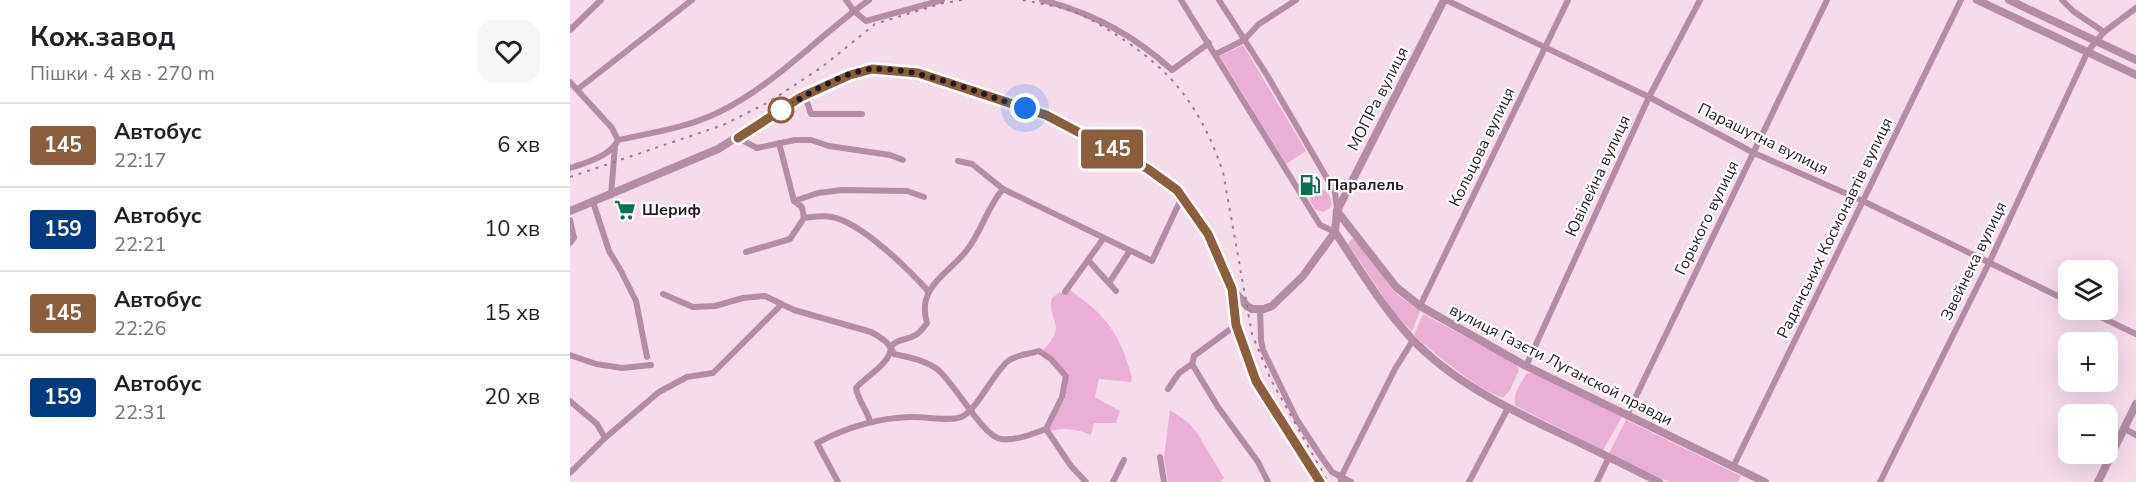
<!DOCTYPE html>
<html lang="uk">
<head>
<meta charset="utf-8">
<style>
  :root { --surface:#fff; --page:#f6f6f6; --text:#202124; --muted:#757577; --line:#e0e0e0 }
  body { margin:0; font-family:"Nunito Sans",sans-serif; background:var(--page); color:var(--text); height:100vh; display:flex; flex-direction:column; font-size:22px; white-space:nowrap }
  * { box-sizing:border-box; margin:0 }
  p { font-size:20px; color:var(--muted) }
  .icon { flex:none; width:33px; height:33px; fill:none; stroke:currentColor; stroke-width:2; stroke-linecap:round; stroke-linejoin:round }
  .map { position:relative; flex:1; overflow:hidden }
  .details { display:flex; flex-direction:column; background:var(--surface); width:570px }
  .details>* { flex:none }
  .badge { padding:0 12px; border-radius:4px; font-size:21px; line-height:39px }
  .controls { position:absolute; left:1488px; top:260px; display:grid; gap:12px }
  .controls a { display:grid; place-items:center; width:60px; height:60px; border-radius:12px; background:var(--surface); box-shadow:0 6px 24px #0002; font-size:30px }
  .you { position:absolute; width:30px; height:30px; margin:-15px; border:4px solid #fff; border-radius:50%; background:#1a73e8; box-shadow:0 0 0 9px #1a73e833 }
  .map>.badge { position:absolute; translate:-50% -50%; box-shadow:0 0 0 3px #fff }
  .round { display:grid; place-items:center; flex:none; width:63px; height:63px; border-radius:18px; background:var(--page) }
  .head { display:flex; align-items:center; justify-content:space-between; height:102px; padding:0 30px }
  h1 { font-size:28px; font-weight:700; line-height:45px }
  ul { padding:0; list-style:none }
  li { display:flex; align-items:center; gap:18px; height:84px; padding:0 30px; border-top:2px solid var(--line) }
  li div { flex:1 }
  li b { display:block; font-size:22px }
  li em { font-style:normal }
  li .badge { min-width:66px; font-weight:700; text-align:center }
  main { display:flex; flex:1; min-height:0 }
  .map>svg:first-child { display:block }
  .green { fill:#eaafd4 }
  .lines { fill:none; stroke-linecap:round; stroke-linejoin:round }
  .minor { stroke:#b48da5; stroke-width:6 }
  .tertiary { stroke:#b48da5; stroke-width:8 }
  .rail { stroke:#907e89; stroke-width:2; stroke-dasharray:3 6; stroke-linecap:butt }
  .line-casing { stroke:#fff; stroke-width:14 }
  .line { stroke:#8b5e3c; stroke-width:9 }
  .walk { stroke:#241b21; stroke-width:6; stroke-dasharray:0 10.8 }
  .stop-dot { fill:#fff; stroke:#8b5e3c; stroke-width:3 }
  .labels { text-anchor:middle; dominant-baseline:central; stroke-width:4.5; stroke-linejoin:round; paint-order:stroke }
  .street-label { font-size:16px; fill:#241b21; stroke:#fff }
  .poi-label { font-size:16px; font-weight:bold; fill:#241b21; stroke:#fff; text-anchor:start }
</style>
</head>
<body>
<main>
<section class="details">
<div class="head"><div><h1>Кож.завод</h1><p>Пішки · 4 хв · 270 m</p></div><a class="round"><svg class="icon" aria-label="heart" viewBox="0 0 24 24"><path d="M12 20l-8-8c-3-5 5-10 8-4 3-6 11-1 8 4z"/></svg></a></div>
<ul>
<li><span class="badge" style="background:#8b5e3c;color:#fff">145</span><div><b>Автобус</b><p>22:17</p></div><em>6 хв</em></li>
<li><span class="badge" style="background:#003b80;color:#fff">159</span><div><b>Автобус</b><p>22:21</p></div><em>10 хв</em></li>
<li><span class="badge" style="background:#8b5e3c;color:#fff">145</span><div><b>Автобус</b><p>22:26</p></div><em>15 хв</em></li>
<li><span class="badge" style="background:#003b80;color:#fff">159</span><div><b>Автобус</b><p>22:31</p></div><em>20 хв</em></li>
</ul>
</section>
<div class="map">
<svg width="1566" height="482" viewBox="0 0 1566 482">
  <rect width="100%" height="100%" fill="#f6dbeb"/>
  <g class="green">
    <path d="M673 45 736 151 716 164 650 56Z"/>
    <path d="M750 188C758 191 764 200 760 208L753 212 745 209 740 201V194Z"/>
    <path d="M782 239 785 240 821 288 829 296 850 311 842 331 826 315 778 244Z"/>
    <path d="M500 290C538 317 550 334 562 378L561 382 529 379 525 397 550 411 546 423H524L521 435C507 429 495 427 480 431L479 428 495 398 499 374 483 357 473 350C500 324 476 321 482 298L490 292 495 296Z"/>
    <path d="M853 314 946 364 949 370 940 390 934 397C916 397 858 348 844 335Z"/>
    <path d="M959 373 965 374 1052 417 1033 450 946 406C941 396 951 384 956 374Z"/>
    <path d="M600 410 619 423 627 433 654 478 650 482H598L594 457Z"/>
    <path d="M1056 420 1171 476 1168 482H1099L1039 453Z"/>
  </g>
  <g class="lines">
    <g class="minor">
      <path d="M276 0 284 11 296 21 372 0"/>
      <path d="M472 0C520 12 565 36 602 70L639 43"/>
      <path d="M611 0 750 225 765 232"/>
      <path d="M649 0 697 75 765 192 767 210"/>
      <path d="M876 0 1079 97 1184 153 1293 201 1498 301"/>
      <path d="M0 30 31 0"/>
      <path d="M1534 32 1566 8"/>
      <path d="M646 54 674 40 689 24 726 0"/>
      <path d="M0 82 42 128 48 140"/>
      <path d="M8 89 122 0"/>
      <path d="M231 97 237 102 241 114H292"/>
      <path d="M168 138 187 148 225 140H241L259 146 320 155 333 160"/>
      <path d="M388 161 402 164 433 189 582 261 612 197"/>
      <path d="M0 168C15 163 41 156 48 140 80 133 115 128 145 114 202 88 248 36 299 0"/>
      <path d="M41 195 45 146"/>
      <path d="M224 201 248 193 272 190 337 191 354 197"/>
      <path d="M23 202 39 251 51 271 66 301 77 357"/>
      <path d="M234 218C243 217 252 215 262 217 292 223 338 269 359 292"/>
      <path d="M0 220 4 238 0 243"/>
      <path d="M176 252 220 239 234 218 232 207 224 201 209 143"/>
      <path d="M518 260 546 291"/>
      <path d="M539 283 559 252"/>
      <path d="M662 289 666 325 686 381 750 482"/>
      <path d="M495 292 533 239"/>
      <path d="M93 294 123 307 145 306 173 298 195 296 224 310 301 332C312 338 319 342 324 354 338 357 354 360 367 369 385 383 412 436 431 439 446 441 462 434 476 429"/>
      <path d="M850 306 998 0"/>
      <path d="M690 309 691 340 693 350 727 420 750 455 762 472 781 482"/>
      <path d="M1514 309 1566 334"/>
      <path d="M0 355 26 364 52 368 81 365"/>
      <path d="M622 364 648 407 688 462 698 482"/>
      <path d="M956 366 1079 97 1130 0"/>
      <path d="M598 389 609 373 622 364 624 356 666 325"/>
      <path d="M0 401 27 424 35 438"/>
      <path d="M1057 415 1257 0"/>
      <path d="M300 421C296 409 288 400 286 388 297 375 321 364 321 346 334 334 342 345 357 323 346 286 379 274 397 250 412 231 417 207 433 189"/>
      <path d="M1555 429 1566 435"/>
      <path d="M590 457 594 482"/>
      <path d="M1163 467 1391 0"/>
      <path d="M0 473 35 438 89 392 117 377 143 373 211 305"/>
      <path d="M268 482 247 443C277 427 306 418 340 417 354 416 379 422 391 417 405 413 424 372 438 361 445 355 460 354 469 351L481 359 496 376 492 397 476 429 501 466 516 482"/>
      <path d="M543 482 554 460"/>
      <path d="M771 482V477L825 369 843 340"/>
      <path d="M899 482 938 408"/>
      <path d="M1027 482 1039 457"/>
      <path d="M1310 482 1419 263 1518 51 1534 32 1503 11 1492 0"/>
    </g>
    <g class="tertiary">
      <path d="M1407 0 1566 75"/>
      <path d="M1439 0 1566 60"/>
      <path d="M0 211 148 149 231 97 281 74 302 69 348 73 476 115 578 169 607 191 612 197 638 234 662 289 677 306 682 309H694L702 306 733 276 765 232 767 211 874 0"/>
      <path d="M767 211 826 287 850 306 956 366 1195 482"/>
      <path d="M765 232C789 268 812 307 842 339 882 381 935 407 987 432 1021 448 1055 465 1089 482"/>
      <path d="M1528 482 1566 404"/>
    </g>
    <g class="rail">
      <path d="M453 0C471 4 490 6 507 13 523 20 537 29 551 38 606 74 632 111 653 172L682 334 701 380 758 482"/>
      <path d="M0 177 153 125 199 102 252 67 305 24 373 3 392 0"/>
    </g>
  </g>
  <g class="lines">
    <defs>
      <path id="line" d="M168 138 231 97 280 75 302 69 348 73 476 115 578 169 607 190 638 234 662 289 666 325 686 381 750 482"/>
    </defs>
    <use href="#line" class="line-casing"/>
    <use href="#line" class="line"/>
    <path class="walk" d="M211 110C234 96 276 70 303 69 349 67 410 94 455 108"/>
  </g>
  <defs>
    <symbol id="fuel-bare" viewBox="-9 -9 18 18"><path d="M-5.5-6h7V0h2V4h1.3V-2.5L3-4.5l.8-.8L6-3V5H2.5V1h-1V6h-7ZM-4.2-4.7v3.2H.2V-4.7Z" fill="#04734d" stroke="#fff" stroke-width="2.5" paint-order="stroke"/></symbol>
    <symbol id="supermarket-bare" viewBox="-9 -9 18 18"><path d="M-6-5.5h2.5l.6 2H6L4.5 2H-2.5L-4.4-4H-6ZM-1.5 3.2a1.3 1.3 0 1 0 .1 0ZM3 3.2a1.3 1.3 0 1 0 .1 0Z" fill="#04734d" stroke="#fff" stroke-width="2.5" paint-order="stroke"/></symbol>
  </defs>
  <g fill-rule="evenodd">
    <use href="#fuel-bare" x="725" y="170" width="30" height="30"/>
    <use href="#supermarket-bare" x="40" y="195" width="30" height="30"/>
  </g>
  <circle class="stop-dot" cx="211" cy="110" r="12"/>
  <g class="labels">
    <g class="street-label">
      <text transform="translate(808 99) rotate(-63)">МОПРа вулиця</text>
      <text transform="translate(1193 139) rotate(26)">Парашутна вулиця</text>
      <text transform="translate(912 147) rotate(-64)">Кольцова вулиця</text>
      <text transform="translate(1028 176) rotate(-65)">Ювілейна вулиця</text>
      <text transform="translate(1137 218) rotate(-64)">Горького вулиця</text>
      <text transform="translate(1265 228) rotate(-64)">Радянських Космонавтів вулиця</text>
      <text transform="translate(1404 261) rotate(-64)">Звейнека вулиця</text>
      <text transform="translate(991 365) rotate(27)">вулиця Газєти Луганской правди</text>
    </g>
    <g class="poi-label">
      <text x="757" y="185">Паралель</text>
      <text x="72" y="210">Шериф</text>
    </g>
  </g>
</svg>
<div class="controls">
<a><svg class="icon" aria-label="layers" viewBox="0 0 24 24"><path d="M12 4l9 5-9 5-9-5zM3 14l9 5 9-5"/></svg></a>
<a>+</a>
<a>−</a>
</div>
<div class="you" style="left:455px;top:108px"></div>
<b class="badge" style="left:542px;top:149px;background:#8b5e3c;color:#fff">145</b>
</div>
</main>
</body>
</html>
